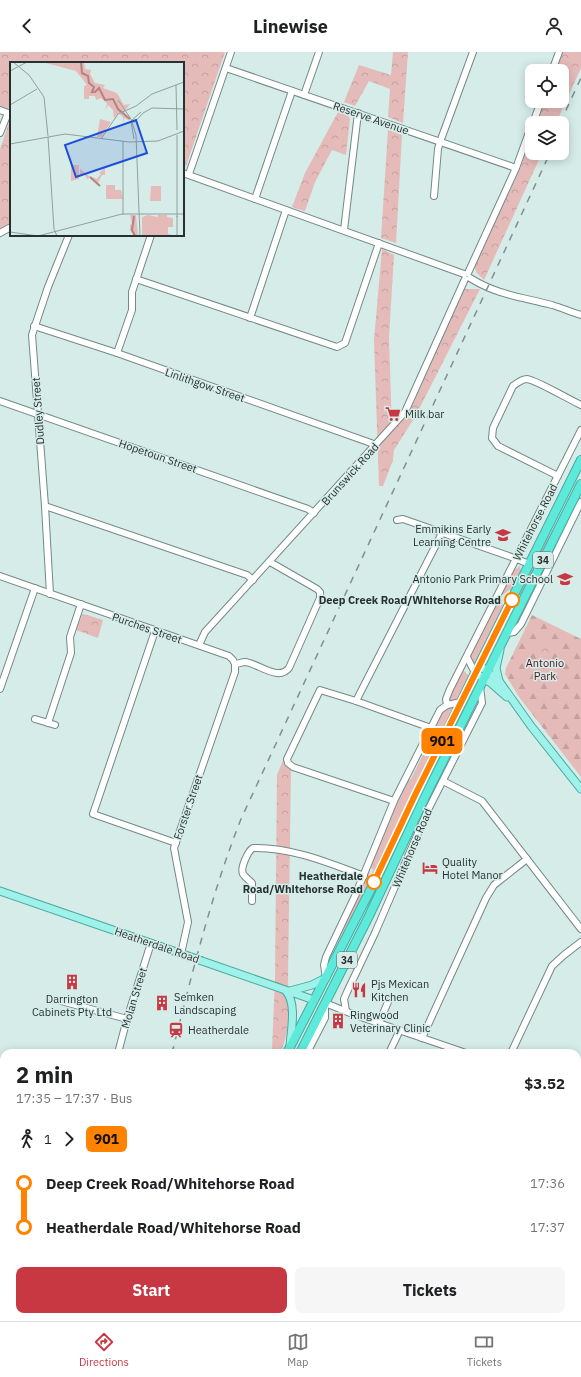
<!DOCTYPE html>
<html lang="en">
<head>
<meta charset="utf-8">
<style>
  :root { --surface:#fff; --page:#f6f6f6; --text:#202124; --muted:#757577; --line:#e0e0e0; --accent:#c83843 }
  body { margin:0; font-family:"IBM Plex Sans",sans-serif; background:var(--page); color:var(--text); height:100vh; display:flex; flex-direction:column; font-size:15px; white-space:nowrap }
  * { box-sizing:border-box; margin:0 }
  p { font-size:13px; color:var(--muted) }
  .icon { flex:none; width:22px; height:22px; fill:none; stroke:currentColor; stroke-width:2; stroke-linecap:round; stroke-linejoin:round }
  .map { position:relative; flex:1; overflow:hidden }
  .side { position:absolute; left:0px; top:997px; width:581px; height:272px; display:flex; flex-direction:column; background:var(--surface); border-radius:12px 12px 0 0; box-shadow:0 2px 10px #0003 }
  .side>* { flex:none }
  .badge { padding:0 8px; border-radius:6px; font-size:14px; line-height:26px }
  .controls { position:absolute; left:525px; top:12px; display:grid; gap:8px }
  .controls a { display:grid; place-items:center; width:44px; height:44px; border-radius:8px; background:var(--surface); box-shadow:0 2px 10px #0003; font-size:20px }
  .map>.badge { position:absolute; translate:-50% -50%; box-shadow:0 0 0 2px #fff }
  .legs { display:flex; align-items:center; gap:6px; height:44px; padding:0 16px; font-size:13px }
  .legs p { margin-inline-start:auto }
  .head { display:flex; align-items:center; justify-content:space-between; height:68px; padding:0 16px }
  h1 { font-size:22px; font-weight:700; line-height:30px }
  .action { display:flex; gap:8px; margin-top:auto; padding:8px 16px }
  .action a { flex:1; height:46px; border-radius:8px; background:var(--accent); color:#fff; font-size:16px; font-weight:700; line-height:46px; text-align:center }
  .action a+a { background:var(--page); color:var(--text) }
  ul { padding:0 16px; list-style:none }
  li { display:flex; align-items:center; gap:14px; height:44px; font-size:15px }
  li i { display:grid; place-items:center; width:6px; height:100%; margin:0 5px; background:currentColor }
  li i::after { content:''; width:10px; height:10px; margin:-5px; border:3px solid; border-radius:50%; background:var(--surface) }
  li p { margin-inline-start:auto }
  li:first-child i { background:linear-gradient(#0000 50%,currentColor 0) }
  li:last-child i { background:linear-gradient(currentColor 50%,#0000 0) }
  header { display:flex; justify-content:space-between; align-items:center; height:52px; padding:0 16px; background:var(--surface); font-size:18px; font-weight:700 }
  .tabs { display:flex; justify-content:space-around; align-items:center; height:56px; border-top:1px solid var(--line); background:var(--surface); font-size:11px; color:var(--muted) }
  .tabs a { display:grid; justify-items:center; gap:2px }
  .tabs .active { color:var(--accent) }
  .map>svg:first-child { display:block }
  .grass { fill:#e5bbb9 }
  .forest { fill:url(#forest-firs) }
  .park { fill:url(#park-crowns) }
  .garden { fill:url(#garden-furrows) }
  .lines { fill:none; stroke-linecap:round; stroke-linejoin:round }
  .minor-casing { stroke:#748986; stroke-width:8 }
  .major-casing { stroke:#4aa99e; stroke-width:9 }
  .highway-casing { stroke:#4aa99e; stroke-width:10 }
  .minor { stroke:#fff; stroke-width:6 }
  .major { stroke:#9ef2e9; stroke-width:7 }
  .highway { stroke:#5deada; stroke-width:8 }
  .rail { stroke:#80908e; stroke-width:1.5; stroke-dasharray:7 7; stroke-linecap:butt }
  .major-bridge-casing { stroke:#4aa99e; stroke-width:9; stroke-linecap:butt }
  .major-bridge { stroke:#9ef2e9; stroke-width:7 }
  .line-1-casing { stroke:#fff; stroke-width:9 }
  .line-1 { stroke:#ff8200; stroke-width:6 }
  .stop-1-dot { fill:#fff; stroke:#ff8200; stroke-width:2 }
  .labels { text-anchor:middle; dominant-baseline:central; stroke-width:3; stroke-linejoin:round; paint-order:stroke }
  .shield { fill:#d5ece8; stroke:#5c6967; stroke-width:1 }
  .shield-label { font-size:10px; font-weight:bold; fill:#283130 }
  .street-label { font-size:11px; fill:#283130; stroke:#d5ece8 }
  .poi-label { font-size:11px; fill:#283130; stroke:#d5ece8; text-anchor:start }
  .stop-label { font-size:11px; font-weight:bold; fill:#283130; stroke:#d5ece8; text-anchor:end }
  .park-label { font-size:11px; fill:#501518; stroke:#d5ece8 }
  .inset-river { fill:none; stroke:#b38482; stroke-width:2 }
  .inset-road { fill:none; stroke:#90a19e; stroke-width:1 }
  .view { fill:#1d4ed8; fill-opacity:0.15; stroke:#1d4ed8; stroke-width:2 }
  .inset-edge { fill:none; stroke:#283130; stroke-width:2 }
</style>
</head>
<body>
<header><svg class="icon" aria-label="back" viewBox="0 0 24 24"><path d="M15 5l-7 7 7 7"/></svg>Linewise<svg class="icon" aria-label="person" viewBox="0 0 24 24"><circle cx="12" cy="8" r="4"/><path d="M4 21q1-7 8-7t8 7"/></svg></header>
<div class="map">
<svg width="581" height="1269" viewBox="0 0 581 1269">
  <defs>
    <pattern id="forest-firs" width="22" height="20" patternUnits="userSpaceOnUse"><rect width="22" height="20" fill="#e5bbb9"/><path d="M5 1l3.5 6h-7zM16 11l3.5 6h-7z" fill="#c4a19f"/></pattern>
    <pattern id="park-crowns" width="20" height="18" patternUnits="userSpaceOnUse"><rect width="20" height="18" fill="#e5bbb9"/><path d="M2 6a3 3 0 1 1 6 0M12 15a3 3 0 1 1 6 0" fill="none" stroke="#c4a19f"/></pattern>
    <pattern id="garden-furrows" width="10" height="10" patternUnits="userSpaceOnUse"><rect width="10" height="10" fill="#e5bbb9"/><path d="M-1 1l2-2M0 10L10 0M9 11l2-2" fill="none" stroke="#c4a19f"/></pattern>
  </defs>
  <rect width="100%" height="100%" fill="#d5ece8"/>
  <g class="grass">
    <path d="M548 484 550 485 521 544 518 543Z"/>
    <path d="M520 514 521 520 512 540 509 538 501 544 514 518Z"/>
    <path d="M499 546 503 548 502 551 504 554 475 612H473L471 609V602Z"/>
    <path d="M463 618 469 624 457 648 448 651V647Z"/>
    <path d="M455 653 381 807 371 825 373 817 370 815 387 772 408 728 411 727 431 686 430 683 442 660 446 656Z"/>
    <path d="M369 819H370L367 831 369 832 336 893 335 892Z"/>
    <path d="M438 1265H500L509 1269H450Z"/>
  </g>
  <g class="forest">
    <path d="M532 563 581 587V725L519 645 505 622 506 616Z"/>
    <path d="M577 1138 581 1140V1169L577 1172Z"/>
    <path d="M581 1207V1269H578L576 1265H577V1208Z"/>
  </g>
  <g class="park">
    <path d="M0 0H225L186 114 183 115V11H11V57L0 54Z"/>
    <path d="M393 0H408L403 71 388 65 390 37 369 29 355 54 344 50 359 13 391 23Z"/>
    <path d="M563 0H581V16L556 71H537L545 49H562V19H556Z"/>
    <path d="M338 60 348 64 350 67 346 103 332 98 315 130 305 159 292 155 305 121Z"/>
    <path d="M10 68H11V170L0 177V97Z"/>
    <path d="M388 78 402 83 396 191 381 186Z"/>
    <path d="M532 84V101H542L484 228 477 221 474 215 520 117Z"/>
    <path d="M382 197 394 203 389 285 392 379 411 357 464 237H480L415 365 394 398 393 408 383 434H379L374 288Z"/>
    <path d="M84 562 103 568 98 586 76 578 82 563Z"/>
    <path d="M546 588 553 591 556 596 551 608 544 607 539 599 540 593Z"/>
    <path d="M284 706V713L291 717 288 928C289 951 291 977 281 999H272L275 927 277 723Z"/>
  </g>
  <path class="garden" d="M461 662 462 663 370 856 367 854 447 687Z"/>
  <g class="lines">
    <defs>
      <g id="minor">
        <path d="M226 16 516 116"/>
        <path d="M552 19 559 0"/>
        <path d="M304 43 319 0"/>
        <path d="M0 58 11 62"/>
        <path d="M533 71 541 49"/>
        <path d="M0 81 8 61"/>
        <path d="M183 121 464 222"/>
        <path d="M189 122 231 0"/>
        <path d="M434 144 438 97 440 90 473 0"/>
        <path d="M255 147 292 39"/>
        <path d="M344 178 358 61"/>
        <path d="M0 181 11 175"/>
        <path d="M468 221 516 116 532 72"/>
        <path d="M470 226C497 243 522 245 552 253 562 256 571 260 581 263"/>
        <path d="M136 227 337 295 345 291 379 191"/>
        <path d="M250 266 286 158"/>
        <path d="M34 274 117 301 371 391 375 394"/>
        <path d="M117 301 132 258V240L151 183"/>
        <path d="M0 349 308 457 314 461"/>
        <path d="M558 424 498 394 492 386 493 376 513 334C517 331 522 327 527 327 536 328 570 348 581 353"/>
        <path d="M45 454 247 523 253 528"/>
        <path d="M397 468 403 467 517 507 529 512"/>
        <path d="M0 524 229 604 233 608 235 612C238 612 242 610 245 610 258 611 278 630 289 616L320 546V540L317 537 270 510"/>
        <path d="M50 542 45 454 32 283 48 235 69 183"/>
        <path d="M155 579 93 762 176 791"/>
        <path d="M507 581 514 580 521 572 581 450"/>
        <path d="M199 593 205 580 405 360 465 227"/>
        <path d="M467 605 475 621"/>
        <path d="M0 637 35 536"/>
        <path d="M356 649 442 481"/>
        <path d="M447 653 446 647 450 637 581 378"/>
        <path d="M35 667 55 673"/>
        <path d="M48 671 71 601 70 585 81 552"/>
        <path d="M443 729 482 749 581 877"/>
        <path d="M394 749 293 715 288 711 287 707 320 638 356 649 431 676"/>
        <path d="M252 849V831C249 828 245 825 243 822 240 816 248 799 253 796 291 795 329 811 364 824"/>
        <path d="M181 902 188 870 174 796 235 620V612"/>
        <path d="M326 926 324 913 326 905 355 844 394 749 440 658 447 653 461 650"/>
        <path d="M61 949 127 967"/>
        <path d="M346 959 344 947 347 940 375 881 428 758 482 651 480 635"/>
        <path d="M379 971 388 950"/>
        <path d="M422 986 486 846 494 833 527 807"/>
        <path d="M118 1001 127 967 151 891"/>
        <path d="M307 1001 325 966V951L355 963 466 1001"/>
        <path d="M389 1001 400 978"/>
        <path d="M511 1001 552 914 564 903 581 890"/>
        <path d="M581 1041V1061"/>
        <path d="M577 1121 581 1095"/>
        <path d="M0 1258 4 1259"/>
        <path d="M20 1265 31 1269"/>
        <path d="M416 1265 428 1269"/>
        <path d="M37 1269 38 1265"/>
      </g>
      <g id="major">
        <path d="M479 613 499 629 531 674 581 737"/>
        <path d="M475 621 491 631 507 645"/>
        <path d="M499 629 496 616 500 598"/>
        <path d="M0 839 191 905"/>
        <path d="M202 909 314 948"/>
        <path d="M286 939C297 952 291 978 290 994"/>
        <path d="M290 939 312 933 326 926"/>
      </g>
      <g id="highway">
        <path d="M287 1001 376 827 475 621 581 408"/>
        <path d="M300 1001 369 864 425 745 581 432"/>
        <path d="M0 1079 4 1080"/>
        <path d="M0 1094 4 1095"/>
        <path d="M0 1113H4"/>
        <path d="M0 1122 4 1123"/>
        <path d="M577 1183 581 1178"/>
        <path d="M577 1196 581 1195"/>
        <path d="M577 1203H581"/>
        <path d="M520 1265 526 1269"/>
        <path d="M539 1265 544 1269"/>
        <path d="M570 1265 572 1269"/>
        <path d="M221 1269V1265"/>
        <path d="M227 1269 228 1265"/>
        <path d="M239 1269 240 1265"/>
      </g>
    </defs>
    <use href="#minor" class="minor-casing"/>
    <use href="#major" class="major-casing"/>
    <use href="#highway" class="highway-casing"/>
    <use href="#minor" class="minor"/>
    <use href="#major" class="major"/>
    <use href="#highway" class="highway"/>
    <g class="rail">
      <path d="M560 71 581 26"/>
      <path d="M172 1001C192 922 211 843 241 767L550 101"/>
      <path d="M102 1269 104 1265"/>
    </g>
    <defs>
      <path id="major-bridge" d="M191 905 202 909"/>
    </defs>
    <use href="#major-bridge" class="major-bridge-casing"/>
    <use href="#major-bridge" class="major-bridge"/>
  </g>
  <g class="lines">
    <defs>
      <path id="line-1" d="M374 830 416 741 512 548"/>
    </defs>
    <use href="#line-1" class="line-1-casing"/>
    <use href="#line-1" class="line-1"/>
  </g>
  <defs>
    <symbol id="supermarket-bare" viewBox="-9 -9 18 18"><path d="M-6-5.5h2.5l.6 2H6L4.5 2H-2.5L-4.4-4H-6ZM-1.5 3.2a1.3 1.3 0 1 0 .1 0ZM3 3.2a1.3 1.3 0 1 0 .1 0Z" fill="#c83843" stroke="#d5ece8" stroke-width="2.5" paint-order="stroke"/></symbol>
    <symbol id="school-bare" viewBox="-9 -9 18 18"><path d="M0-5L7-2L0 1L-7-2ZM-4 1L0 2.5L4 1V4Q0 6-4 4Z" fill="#c83843" stroke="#d5ece8" stroke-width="2.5" paint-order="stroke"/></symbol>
    <symbol id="hotel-bare" viewBox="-9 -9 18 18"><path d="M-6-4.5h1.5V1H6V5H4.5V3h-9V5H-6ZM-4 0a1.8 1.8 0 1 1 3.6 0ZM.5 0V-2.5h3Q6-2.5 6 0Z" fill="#c83843" stroke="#d5ece8" stroke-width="2.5" paint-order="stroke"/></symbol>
    <symbol id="building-bare" viewBox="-9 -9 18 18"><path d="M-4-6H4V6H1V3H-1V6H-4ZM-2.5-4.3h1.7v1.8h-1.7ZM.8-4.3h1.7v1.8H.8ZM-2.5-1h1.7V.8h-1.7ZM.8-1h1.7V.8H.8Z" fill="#c83843" stroke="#d5ece8" stroke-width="2.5" paint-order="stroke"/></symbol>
    <symbol id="restaurant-bare" viewBox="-9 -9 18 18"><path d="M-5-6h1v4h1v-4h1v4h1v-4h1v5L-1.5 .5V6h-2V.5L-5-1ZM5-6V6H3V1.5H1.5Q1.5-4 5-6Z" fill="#c83843" stroke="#d5ece8" stroke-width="2.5" paint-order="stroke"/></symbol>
    <symbol id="station-bare" viewBox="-9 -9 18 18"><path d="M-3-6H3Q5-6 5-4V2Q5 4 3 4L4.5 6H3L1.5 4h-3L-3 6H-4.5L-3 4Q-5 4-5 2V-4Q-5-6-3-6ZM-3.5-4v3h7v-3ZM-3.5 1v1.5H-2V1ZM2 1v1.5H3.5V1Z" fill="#c83843" stroke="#d5ece8" stroke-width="2.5" paint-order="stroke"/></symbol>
  </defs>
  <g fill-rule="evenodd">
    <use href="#supermarket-bare" x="382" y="351" width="22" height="22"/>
    <use href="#school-bare" x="492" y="472" width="22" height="22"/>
    <use href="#school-bare" x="554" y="516" width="22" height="22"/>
    <use href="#hotel-bare" x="419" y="805" width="22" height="22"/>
    <use href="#building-bare" x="61" y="919" width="22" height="22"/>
    <use href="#restaurant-bare" x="348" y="927" width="22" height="22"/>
    <use href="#building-bare" x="151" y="940" width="22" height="22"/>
    <use href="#building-bare" x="327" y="958" width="22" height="22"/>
    <use href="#station-bare" x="165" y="967" width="22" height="22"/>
  </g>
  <g class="stop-1-dot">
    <circle cx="512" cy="548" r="7"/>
    <circle cx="374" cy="830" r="7"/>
  </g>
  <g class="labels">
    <g class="shield">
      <rect x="533" y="500" width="20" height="16" rx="3"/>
      <rect x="337" y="900" width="20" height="16" rx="3"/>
    </g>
    <g class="shield-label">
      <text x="543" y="508">34</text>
      <text x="347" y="908">34</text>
    </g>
    <g class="street-label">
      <text transform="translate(371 66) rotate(19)">Reserve Avenue</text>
      <text transform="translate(205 333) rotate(19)">Linlithgow Street</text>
      <text transform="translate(38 359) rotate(-94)">Dudley Street</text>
      <text transform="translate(158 404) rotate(19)">Hopetoun Street</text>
      <text transform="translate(350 422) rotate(-48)">Brunswick Road</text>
      <text transform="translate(535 470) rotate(-63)">Whitehorse Road</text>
      <text transform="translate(147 576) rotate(19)">Purches Street</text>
      <text transform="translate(188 755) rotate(-71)">Forster Street</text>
      <text transform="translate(412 796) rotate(-67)">Whitehorse Road</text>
      <text transform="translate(157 893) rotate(19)">Heatherdale Road</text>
      <text transform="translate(134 946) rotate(-73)">Molan Street</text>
    </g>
    <g class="poi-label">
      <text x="405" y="362">Milk bar</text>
      <text x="491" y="477" text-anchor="end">Emmikins Early<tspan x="491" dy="13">Learning Centre</tspan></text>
      <text x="553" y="527" text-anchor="end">Antonio Park Primary School</text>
      <text x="442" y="810">Quality<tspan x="442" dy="13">Hotel Manor</tspan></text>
      <text x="371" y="932">Pjs Mexican<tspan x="371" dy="13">Kitchen</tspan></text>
      <text x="174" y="945">Semken<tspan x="174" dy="13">Landscaping</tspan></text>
      <text x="72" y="947" text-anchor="middle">Darrington<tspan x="72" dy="13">Cabinets Pty Ltd</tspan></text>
      <text x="350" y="963">Ringwood<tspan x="350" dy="13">Veterinary Clinic</tspan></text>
      <text x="188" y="978">Heatherdale</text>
    </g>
    <g class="stop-label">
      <text x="501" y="548">Deep Creek Road/Whitehorse Road</text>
      <text x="363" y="824">Heatherdale<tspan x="363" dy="13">Road/Whitehorse Road</tspan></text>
    </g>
    <g class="park-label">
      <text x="545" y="611">Antonio<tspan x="545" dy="13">Park</tspan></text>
    </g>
  </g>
  <g transform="translate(10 10)">
    <rect width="174" height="174" fill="#d5ece8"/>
    <path d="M138 153 148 155V153H157V155L163 156V165H158V172L166 174H132V155Z" fill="#e5bbb9"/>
    <path d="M32 0H74L75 7 81 8 80 12 85 21 95 23 93 26 107 31 114 43 120 42 114 50 120 59 114 56 113 62V55L91 36 86 38 85 34H79V37H74V24L77 23 66 9ZM90 57 101 60 91 75H87Z" fill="#e5bbb9"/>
    <path d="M94 36 96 39 102 36 111 48 104 56 103 48 98 43 95 48 97 42ZM61 103H69V117L61 119ZM95 106V113H92L88 121 80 115 77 117 75 113H70V107L79 114 87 117 91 112 89 111ZM96 123H105V128H111L113 137H96ZM141 124H151V139H140ZM120 153H126L128 174H124L120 168V163L122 162Z" fill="#e5bbb9"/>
    <path class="inset-river" d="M71 0 72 11 78 14 79 21 84 25 82 30H85L89 26 95 38 103 37 108 47 120 57M80 115 90 124M124 154 122 168 125 174"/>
    <path class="inset-road" d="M3 0 19 13 34 35 38 74M0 9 17 0M166 23 167 68M108 38 121 57 126 73 130 174M0 43 27 27M120 60H125L133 51 142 46 174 47M167 73V155M38 75 44 167 47 174M91 77 108 52 126 44 142 32 174 20M124 77 121 59 131 50M0 82 55 72 119 80 148 79 174 69M113 153V79M0 170 28 174 112 152H174M167 174V154"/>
    <path class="view" d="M126 58 137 91 66 115 55 83Z"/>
    <rect width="174" height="174" class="inset-edge"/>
  </g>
</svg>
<div class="controls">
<a><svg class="icon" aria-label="locate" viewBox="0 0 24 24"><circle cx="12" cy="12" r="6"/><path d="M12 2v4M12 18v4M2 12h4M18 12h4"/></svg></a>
<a><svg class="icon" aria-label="layers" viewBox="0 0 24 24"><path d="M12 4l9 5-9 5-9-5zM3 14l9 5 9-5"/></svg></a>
</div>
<b class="badge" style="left:442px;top:689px;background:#ff8200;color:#111">901</b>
<section class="side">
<div class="head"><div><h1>2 min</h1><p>17:35 – 17:37 · Bus</p></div><b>$3.52</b></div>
<div class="legs"><svg class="icon" aria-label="walk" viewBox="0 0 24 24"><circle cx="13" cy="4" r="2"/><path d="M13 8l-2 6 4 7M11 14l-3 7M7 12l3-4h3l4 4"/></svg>1<svg class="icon" aria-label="forward" viewBox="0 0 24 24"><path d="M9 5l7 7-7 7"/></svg><b class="badge" style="background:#ff8200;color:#111">901</b></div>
<ul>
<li><i style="color:#ff8200"></i><b>Deep Creek Road/Whitehorse Road</b><p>17:36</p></li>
<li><i style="color:#ff8200"></i><b>Heatherdale Road/Whitehorse Road</b><p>17:37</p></li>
</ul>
<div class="action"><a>Start</a><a>Tickets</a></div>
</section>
</div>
<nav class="tabs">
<a class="active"><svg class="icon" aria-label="directions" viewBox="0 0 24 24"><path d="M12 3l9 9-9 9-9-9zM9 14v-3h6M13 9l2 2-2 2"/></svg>Directions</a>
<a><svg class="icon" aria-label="map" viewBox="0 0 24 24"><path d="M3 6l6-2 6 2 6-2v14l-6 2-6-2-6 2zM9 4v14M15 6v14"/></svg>Map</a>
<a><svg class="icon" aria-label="tickets" viewBox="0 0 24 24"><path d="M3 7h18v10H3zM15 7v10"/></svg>Tickets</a>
</nav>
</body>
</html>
